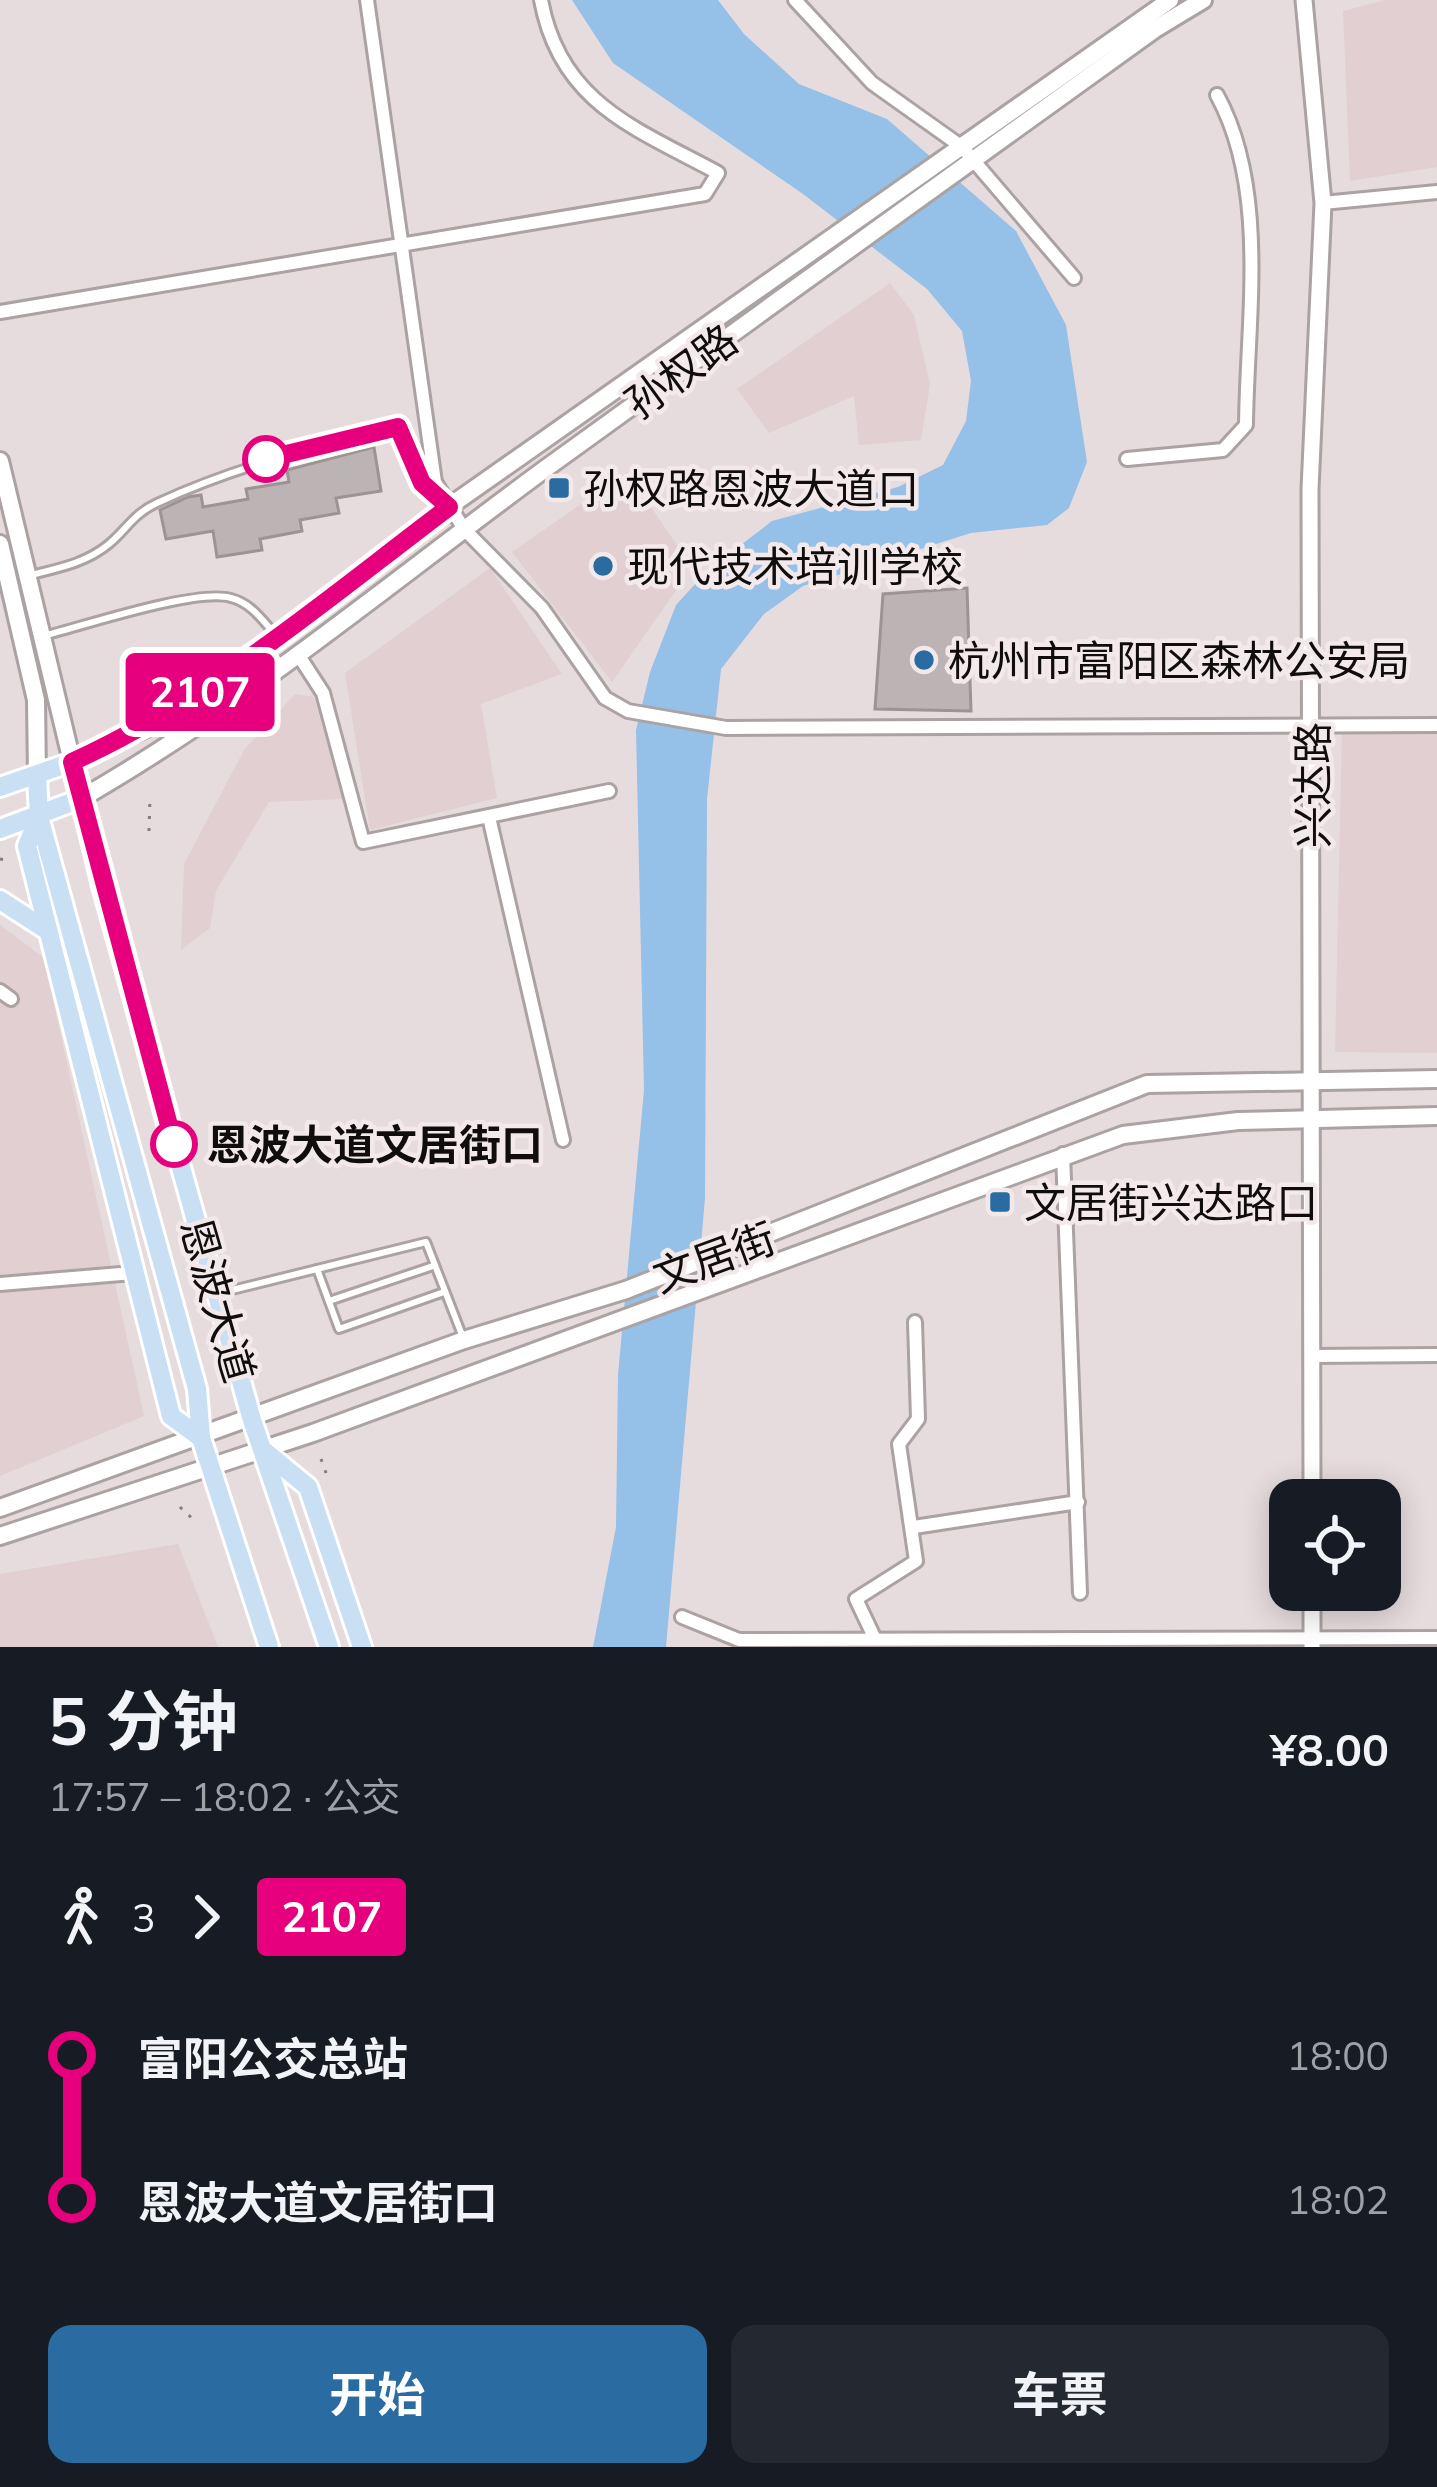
<!DOCTYPE html>
<html lang="zh">
<head>
<meta charset="utf-8">
<style>
  :root { --surface:#171b24; --page:#242831; --text:#f1f3f6; --muted:#9ea1a6; --accent:#2a6ca2 }
  body { margin:0; font-family:Mulish,"Noto Sans SC",sans-serif; background:var(--page); color:var(--text); height:100vh; display:flex; flex-direction:column; font-size:45px; white-space:nowrap }
  * { box-sizing:border-box; margin:0 }
  p { font-size:39px; color:var(--muted) }
  .icon { flex:none; width:66px; height:66px; fill:none; stroke:currentColor; stroke-width:2; stroke-linecap:round; stroke-linejoin:round }
  .map { position:relative; height:1647px; overflow:hidden }
  .side { display:flex; flex-direction:column; background:var(--surface); flex:1 }
  .side>* { flex:none }
  .badge { padding:0 24px; border-radius:9px; font-size:42px; line-height:78px }
  .buttons { position:absolute; left:1269px; top:1479px; display:grid; gap:24px }
  .buttons a { display:grid; place-items:center; width:132px; height:132px; border-radius:24px; background:var(--surface); box-shadow:0 6px 30px #0003; font-size:60px }
  .map>.badge { position:absolute; translate:-50% -50%; box-shadow:0 0 0 6px #fff }
  .legs { display:flex; align-items:center; gap:18px; height:132px; padding:0 48px; font-size:39px }
  .legs p { margin-inline-start:auto }
  .summary { display:flex; align-items:center; justify-content:space-between; height:204px; padding:0 48px }
  h1 { font-size:66px; font-weight:700; line-height:90px }
  .primary-button { display:flex; gap:24px; margin-top:auto; padding:24px 48px }
  .primary-button a { flex:1; height:138px; border-radius:24px; background:var(--accent); color:#fff; font-size:48px; font-weight:700; line-height:138px; text-align:center }
  .primary-button a+a { background:var(--page); color:var(--text) }
  ul { padding:0 48px; list-style:none }
  li { display:flex; align-items:center; gap:42px; height:144px; font-size:45px }
  li i { display:grid; place-items:center; width:18px; height:100%; margin:0 15px; background:currentColor }
  li i::after { content:''; width:30px; height:30px; margin:-15px; border:9px solid; border-radius:50%; background:var(--surface) }
  li p { margin-inline-start:auto }
  li:first-child i { background:linear-gradient(#0000 50%,currentColor 0) }
  li:last-child i { background:linear-gradient(currentColor 50%,#0000 0) }
  .map>svg:first-child { display:block }
  .built { fill:#e2cfd1 }
  .water { fill:#95c0e8 }
  .building { fill:#bcb3b4; stroke:#9c9393; stroke-width:3 }
  .lines { fill:none; stroke-linecap:round; stroke-linejoin:round }
  .service-casing { stroke:#aba2a2; stroke-width:12 }
  .minor-casing { stroke:#aba2a2; stroke-width:18 }
  .tertiary-casing { stroke:#aba2a2; stroke-width:21 }
  .secondary-casing { stroke:#aba2a2; stroke-width:22 }
  .primary-casing { stroke:#fff; stroke-width:24 }
  .path { stroke:#847d7e; stroke-width:3; stroke-dasharray:3 9; stroke-linecap:butt }
  .service { stroke:#fff; stroke-width:6 }
  .minor { stroke:#fff; stroke-width:12 }
  .tertiary { stroke:#fff; stroke-width:15 }
  .secondary { stroke:#fff; stroke-width:16 }
  .primary { stroke:#c8dff4; stroke-width:18 }
  .line-1-casing { stroke:#fff; stroke-width:27 }
  .line-1 { stroke:#e6007e; stroke-width:18 }
  .stop-1-dot { fill:#fff; stroke:#e6007e; stroke-width:6 }
  .poi-dot { fill:#2a6ca2; stroke:#f3e9ea; stroke-width:4.5 }
  .labels { text-anchor:middle; dominant-baseline:central; stroke-width:9; stroke-linejoin:round; paint-order:stroke }
  .street-label { font-size:42px; fill:#100d0d; stroke:#f3e9ea }
  .poi-label { font-size:42px; fill:#100d0d; stroke:#f3e9ea; text-anchor:start }
  .stop-label { font-size:42px; font-weight:bold; fill:#100d0d; stroke:#f3e9ea; text-anchor:start }
</style>
</head>
<body>
<div class="map">
<svg width="1437" height="1647" viewBox="0 0 1437 1647">
  <rect width="100%" height="100%" fill="#e6dcdd"/>
  <g class="built">
    <path d="M1386 0H1437V167L1350 181 1343 11Z"/>
    <path d="M890 283 914 315 930 384 921 440 859 445 854 396 769 433 737 389Z"/>
    <path d="M627 472 683 554 684 579 612 682 512 552Z"/>
    <path d="M490 568 562 674 481 704 497 798 370 830 345 673Z"/>
    <path d="M295 694 314 697 343 799 269 802 216 891 210 928 181 950 184 864 244 750Z"/>
    <path d="M1342 728 1437 729V1053L1335 1052Z"/>
    <path d="M0 925 44 958 144 1416 0 1476Z"/>
    <path d="M178 1544 218 1647H0V1574Z"/>
  </g>
  <path class="water" d="M572 0H718L744 34 799 84 887 119 1016 231 1066 325 1087 462 1069 508 1047 525 971 533 803 586 764 614 721 669 707 799 705 1198 666 1647H593L616 1527 618 1375 644 1090 636 730 650 672 676 605 707 571 772 521 898 487 943 465 966 421 971 381 962 331 927 289 803 194 613 63Z"/>
  <g class="building">
    <path d="M374 447 381 491 336 498 339 513 300 520 302 531 260 539 262 550 217 557 213 531 166 539 160 510 188 497 201 495 203 507 248 499 246 489 289 482 287 470Z"/>
    <path d="M967 588 971 711 875 709 883 594Z"/>
  </g>
  <g class="lines">
    <defs>
      <g id="service">
        <path d="M31 575C59 568 86 563 109 544 127 529 133 514 157 503 234 467 315 447 398 427L422 483 442 500"/>
        <path d="M43 636C83 626 196 588 231 598 251 603 262 620 275 634"/>
        <path d="M317 1269 339 1329 444 1292"/>
        <path d="M220 1293 426 1242 464 1340"/>
        <path d="M329 1301 433 1266"/>
      </g>
      <g id="minor">
        <path d="M367 0 435 482 464 529 542 608 605 698 628 711 726 728 1437 725"/>
        <path d="M795 0 872 83 962 147 1074 278"/>
        <path d="M1323 203 1437 192"/>
        <path d="M0 312 705 194 718 173C635 128 560 103 541 0"/>
        <path d="M1127 459 1223 450 1246 425C1247 319 1269 190 1217 95"/>
        <path d="M299 656 323 693 363 842 609 791"/>
        <path d="M489 817 563 1140"/>
        <path d="M0 991 11 999"/>
        <path d="M1063 1154 1080 1593"/>
        <path d="M0 1284 133 1273"/>
        <path d="M1312 1356 1437 1355"/>
        <path d="M914 1527 1078 1502"/>
        <path d="M682 1617 739 1640 1437 1638"/>
        <path d="M874 1637 856 1599 916 1561 899 1444 918 1419 915 1322"/>
      </g>
      <g id="tertiary">
        <path d="M1304 0 1323 203 1310 489 1312 1500"/>
        <path d="M1312 1590V1647"/>
      </g>
      <g id="secondary">
        <path d="M0 461 72 762 144 729 213 683 457 501 1170 0"/>
        <path d="M0 544 36 700 37 776"/>
        <path d="M80 799C246 704 391 582 545 469 747 321 952 176 1155 29L1203 0"/>
        <path d="M0 1508 464 1340 626 1290 1147 1084 1437 1079"/>
        <path d="M0 1536 313 1433 1123 1135 1238 1121 1437 1116"/>
      </g>
      <g id="primary">
        <path d="M37 776 39 817 197 1389 201 1438 269 1647"/>
        <path d="M0 787 72 762 103 890 252 1420 329 1647"/>
        <path d="M39 817 27 846 171 1416 201 1438"/>
        <path d="M0 829 80 799"/>
        <path d="M0 900 48 931"/>
        <path d="M263 1450 308 1487 362 1647"/>
      </g>
    </defs>
    <use href="#service" class="service-casing"/>
    <use href="#minor" class="minor-casing"/>
    <use href="#tertiary" class="tertiary-casing"/>
    <use href="#secondary" class="secondary-casing"/>
    <use href="#primary" class="primary-casing"/>
    <g class="path">
      <path d="M149 831 150 798"/>
      <path d="M0 859 11 861"/>
      <path d="M321 1459 329 1481"/>
      <path d="M180 1507 195 1521"/>
    </g>
    <use href="#service" class="service"/>
    <use href="#minor" class="minor"/>
    <use href="#tertiary" class="tertiary"/>
    <use href="#secondary" class="secondary"/>
    <use href="#primary" class="primary"/>
  </g>
  <g class="lines">
    <defs>
      <path id="line-1" d="M174 1144 72 762C211 699 328 598 449 507L422 483 398 427 266 459"/>
    </defs>
    <use href="#line-1" class="line-1-casing"/>
    <use href="#line-1" class="line-1"/>
  </g>
  <g class="stop-1-dot">
    <circle cx="266" cy="459" r="21"/>
    <circle cx="174" cy="1144" r="21"/>
  </g>
  <g class="poi-dot">
    <rect x="547" y="476" width="24" height="24" rx="6"/>
    <circle cx="603" cy="566" r="12"/>
    <circle cx="924" cy="660" r="12"/>
    <rect x="988" y="1190" width="24" height="24" rx="6"/>
  </g>
  <g class="labels">
    <g class="street-label">
      <text transform="translate(681 371) rotate(-36)">孙权路</text>
      <text transform="translate(1312 785) rotate(-90)">兴达路</text>
      <text transform="translate(714 1257) rotate(-20)">文居街</text>
      <text transform="translate(218 1300) rotate(74)">恩波大道</text>
    </g>
    <g class="poi-label">
      <text x="583" y="488">孙权路恩波大道口</text>
      <text x="627" y="566">现代技术培训学校</text>
      <text x="948" y="660">杭州市富阳区森林公安局</text>
      <text x="1024" y="1202">文居街兴达路口</text>
    </g>
    <g class="stop-label">
      <text x="207" y="1144">恩波大道文居街口</text>
    </g>
  </g>
</svg>
<div class="buttons">
<a><svg class="icon" aria-label="locate" viewBox="0 0 24 24"><circle cx="12" cy="12" r="6"/><path d="M12 2v4M12 18v4M2 12h4M18 12h4"/></svg></a>
</div>
<b class="badge" style="left:200px;top:692px;background:#e6007e;color:#fff">2107</b>
</div>
<section class="side">
<div class="summary"><div><h1>5 分钟</h1><p>17:57 – 18:02 · 公交</p></div><b>¥8.00</b></div>
<div class="legs"><svg class="icon" aria-label="walk" viewBox="0 0 24 24"><circle cx="13" cy="4" r="2"/><path d="M13 8l-2 6 4 7M11 14l-3 7M7 12l3-4h3l4 4"/></svg>3<svg class="icon" aria-label="forward" viewBox="0 0 24 24"><path d="M9 5l7 7-7 7"/></svg><b class="badge" style="background:#e6007e;color:#fff">2107</b></div>
<ul>
<li><i style="color:#e6007e"></i><b>富阳公交总站</b><p>18:00</p></li>
<li><i style="color:#e6007e"></i><b>恩波大道文居街口</b><p>18:02</p></li>
</ul>
<div class="primary-button"><a>开始</a><a>车票</a></div>
</section>
</body>
</html>
